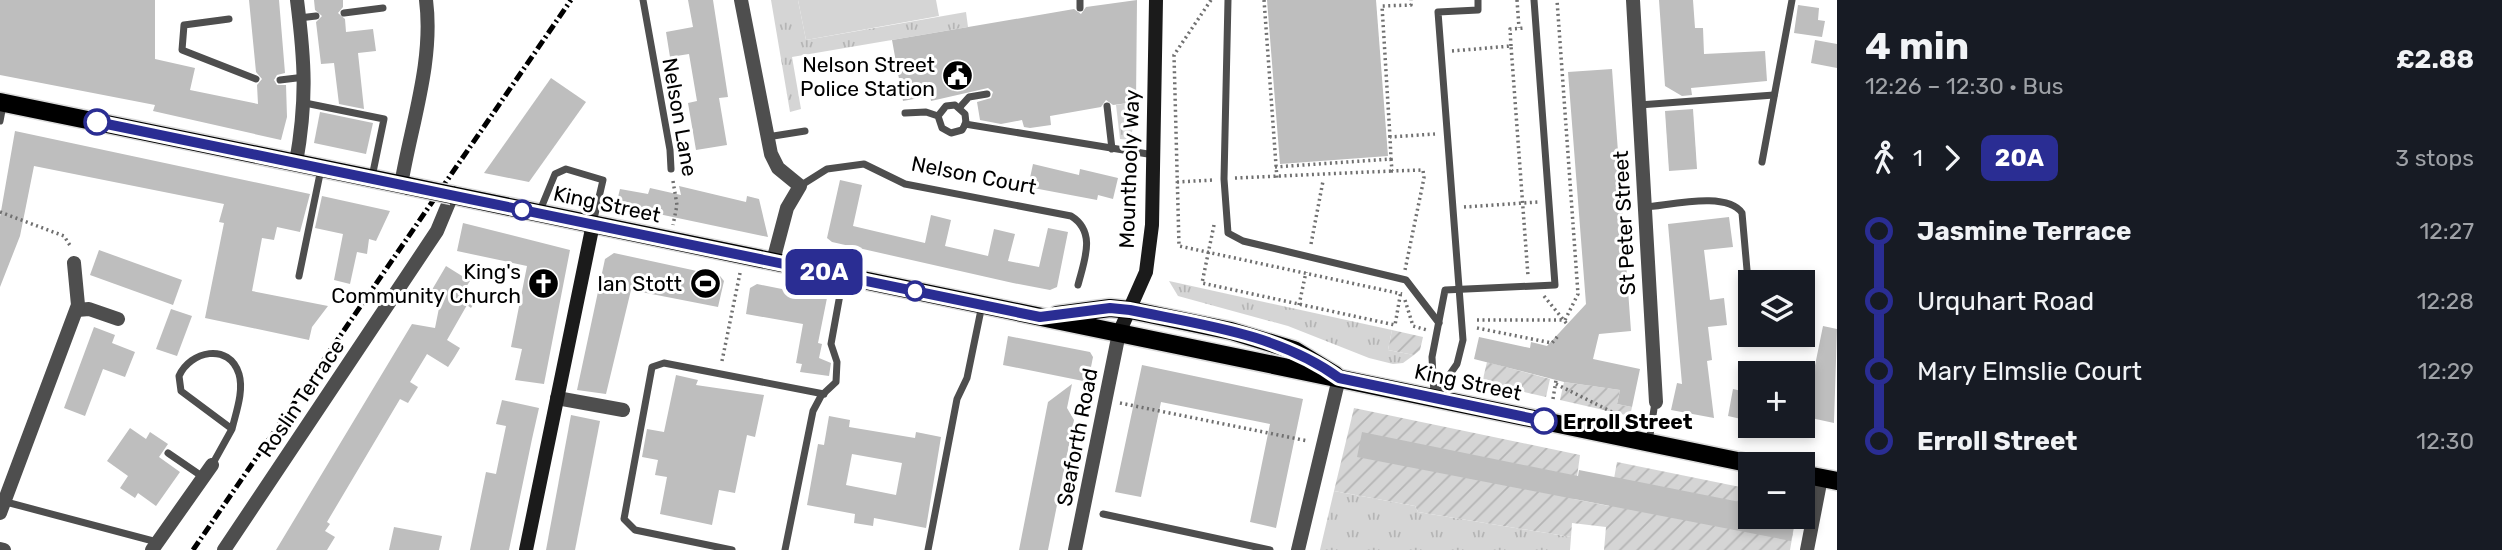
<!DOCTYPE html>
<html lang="en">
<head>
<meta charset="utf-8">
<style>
  :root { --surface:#171b24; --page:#242831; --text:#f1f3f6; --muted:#9ea1a6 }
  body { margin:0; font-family:Rubik,sans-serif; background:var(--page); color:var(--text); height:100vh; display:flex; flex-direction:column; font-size:26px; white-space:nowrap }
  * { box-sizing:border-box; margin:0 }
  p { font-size:23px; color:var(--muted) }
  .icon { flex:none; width:38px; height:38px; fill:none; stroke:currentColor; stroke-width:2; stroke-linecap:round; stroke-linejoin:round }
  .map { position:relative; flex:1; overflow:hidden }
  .details { display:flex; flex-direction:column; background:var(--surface); width:665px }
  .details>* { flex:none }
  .badge { padding:0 14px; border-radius:10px; font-size:24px; line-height:46px }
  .tools { position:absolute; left:1738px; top:270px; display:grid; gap:14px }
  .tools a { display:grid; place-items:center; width:77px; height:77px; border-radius:0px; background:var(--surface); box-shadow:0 4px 10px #0003; font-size:35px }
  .map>.badge { position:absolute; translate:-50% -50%; box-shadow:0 0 0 4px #fff }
  .legs { display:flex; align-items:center; gap:10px; height:77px; padding:0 28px; font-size:23px }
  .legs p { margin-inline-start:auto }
  .summary { display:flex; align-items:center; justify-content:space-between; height:119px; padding:0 28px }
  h1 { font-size:38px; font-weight:700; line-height:52px }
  ul { padding:0 28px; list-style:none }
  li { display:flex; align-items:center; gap:24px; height:70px; font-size:26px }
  li i { display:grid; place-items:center; width:10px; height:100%; margin:0 9px; background:currentColor }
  li i::after { content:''; width:18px; height:18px; margin:-9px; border:5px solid; border-radius:50%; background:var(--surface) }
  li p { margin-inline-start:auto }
  li:first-child i { background:linear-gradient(#0000 50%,currentColor 0) }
  li:last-child i { background:linear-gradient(currentColor 50%,#0000 0) }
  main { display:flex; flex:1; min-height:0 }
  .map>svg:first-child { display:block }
  .grass { fill:url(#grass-tufts) }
  .garden { fill:url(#garden-furrows) }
  .pitch { fill:#d5d5d5 }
  .building { fill:#bebebe; fill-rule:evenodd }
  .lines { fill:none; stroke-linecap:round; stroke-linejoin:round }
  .primary-casing { stroke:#dbdbdb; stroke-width:21 }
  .path { stroke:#707070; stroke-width:3.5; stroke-dasharray:2 3.5; stroke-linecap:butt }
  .lane { stroke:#4e4e4e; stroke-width:7 }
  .street { stroke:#4e4e4e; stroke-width:14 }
  .secondary { stroke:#1b1b1b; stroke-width:14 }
  .primary { stroke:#000; stroke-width:18 }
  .rail { stroke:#000; stroke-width:5; stroke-dasharray:10 3.5 2 3.5; stroke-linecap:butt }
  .primary-bridge-casing { stroke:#dbdbdb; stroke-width:21; stroke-linecap:butt }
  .primary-bridge { stroke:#000; stroke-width:18 }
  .line-1-casing { stroke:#fff; stroke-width:16 }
  .line-1 { stroke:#2a2d93; stroke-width:10 }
  .stop-1-dot { fill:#fff; stroke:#2a2d93; stroke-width:3.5 }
  .labels { text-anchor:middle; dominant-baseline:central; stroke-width:6; stroke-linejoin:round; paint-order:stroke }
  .poi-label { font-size:21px; fill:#000; stroke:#fff; text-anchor:end }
  .street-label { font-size:21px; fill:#000; stroke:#fff }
  .stop-label { font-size:21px; font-weight:bold; fill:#000; stroke:#fff; text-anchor:start }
</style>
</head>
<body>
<main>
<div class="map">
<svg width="1837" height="550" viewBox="0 0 1837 550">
  <defs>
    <pattern id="grass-tufts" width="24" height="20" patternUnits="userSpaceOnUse" patternTransform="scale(1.75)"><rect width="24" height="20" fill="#d5d5d5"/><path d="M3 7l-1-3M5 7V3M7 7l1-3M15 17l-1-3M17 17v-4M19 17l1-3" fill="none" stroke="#b5b5b5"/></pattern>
    <pattern id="garden-furrows" width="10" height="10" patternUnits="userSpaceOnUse" patternTransform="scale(1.75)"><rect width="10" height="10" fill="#d5d5d5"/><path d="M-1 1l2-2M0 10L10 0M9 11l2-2" fill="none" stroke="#b5b5b5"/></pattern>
  </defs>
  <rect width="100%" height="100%" fill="#fff"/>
  <g class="grass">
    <path d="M771 0H798L806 40 966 12 968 27 792 57 801 109 790 112Z"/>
    <path d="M1136 102 1131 140 1120 139 1116 105Z"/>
    <path d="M1169 281 1392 330 1388 350 1414 355 1403 363 1393 364 1369 358 1288 326 1178 296Z"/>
    <path d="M1334 491 1415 506 1418 512 1571 537 1570 550H1320Z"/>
  </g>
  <g class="garden">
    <path d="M1392 330 1423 337 1420 350 1414 355 1388 350Z"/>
    <path d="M1487 362 1550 379 1546 397 1473 380 1470 376 1483 379Z"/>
    <path d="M1564 382 1620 390 1617 404 1632 407 1630 416 1560 400Z"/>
    <path d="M1354 408 1580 455 1574 499 1609 506 1617 462 1750 489V516H1796L1790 550H1604L1606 527 1572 523 1571 537 1418 512 1415 506 1334 491Z"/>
  </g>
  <path class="pitch" d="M798 0H936L939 16 806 40Z"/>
  <g class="building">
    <path d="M0 0H155V59L195 68 190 90 258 104 257 85 262 79 256 72 249 0H279L285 73 277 75 274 80 277 85H286L287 117 281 140 153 111 155 105 0 75Z"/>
    <path d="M314 0H343V7L338 13 345 19 346 32 373 29 376 51 358 53 364 109 339 104 334 63 321 64 316 22 322 16 315 10Z"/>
    <path d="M688 0H713L728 97 719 98 727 145 696 150 688 103 697 101 689 54 670 57 666 32 693 27Z"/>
    <path d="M1137 0 1136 102 1113 105 1106 100 1101 107 1050 116 1051 125 1030 128 1024 127 1022 120 1001 124 980 120 977 102 991 98 993 92 988 88 931 101 930 96 903 101 892 40 1074 9 1081 14 1086 7Z"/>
    <path d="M1267 0H1376L1388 156 1280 164Z"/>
    <path d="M1659 0H1693L1695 28H1703L1704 54 1765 51 1767 81 1691 88 1692 95 1682 96 1665 86Z"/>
    <path d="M1798 5 1819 8 1818 20 1825 21 1822 37 1794 33Z"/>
    <path d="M1815 40 1837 44V68L1811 63Z"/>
    <path d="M1612 69 1631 331 1599 334 1593 359 1640 369 1632 407 1617 404 1620 390 1564 382 1474 359 1479 337 1530 348 1531 342 1547 346 1586 304 1568 72Z"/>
    <path d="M551 78 586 102 529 182 484 173Z"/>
    <path d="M1693 109 1697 169 1669 171 1665 111Z"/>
    <path d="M320 112 373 123 366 154 314 143Z"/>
    <path d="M15 131 310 194 300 232 277 227 274 240 262 238 252 291 328 306 312 327 309 340 205 318 224 223 219 222 224 204 34 166 20 236 0 287V217Z"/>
    <path d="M1033 164 1079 175 1080 169 1118 178 1113 199 1098 195 1097 200 1028 187Z"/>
    <path d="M840 180 862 185 853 226 925 243 931 215 951 220 945 246 988 256 994 229 1015 234 1008 261 1039 267 1048 228 1068 232 1057 287 1050 290 1013 283 832 242 827 238Z"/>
    <path d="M679 186 746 202 747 196 759 199 768 237 616 205 620 189 648 194 650 188 681 195Z"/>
    <path d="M322 196 390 211 376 241 369 239 367 254 357 252 350 284 334 280 343 234 315 228Z"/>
    <path d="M1729 217 1733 247 1704 250 1710 300 1724 298 1727 325 1708 327 1712 360 1707 361 1714 418 1671 410 1677 383 1682 384 1668 224Z"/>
    <path d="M463 223 570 250 544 384 515 380 522 349 511 347 527 266 457 251Z"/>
    <path d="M99 250 182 280 173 305 90 275Z"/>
    <path d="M614 253 720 276 724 281 718 307 631 290 606 394 577 390 605 259Z"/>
    <path d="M446 266 470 281 466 287 479 295 471 308 467 305 447 340 460 348 454 358 448 367 427 354 410 382 418 387 408 403 400 399 327 522 330 524 325 531 335 537 327 550H276L412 324 435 328 440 303 426 300Z"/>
    <path d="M757 284 827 298 818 343 822 344 819 358 831 363 829 376 800 372 802 364 796 363 803 324 746 314 750 288Z"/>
    <path d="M171 309 192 316 177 356 156 349Z"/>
    <path d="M1823 326 1837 329 1834 423 1802 416V384L1811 385Z"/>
    <path d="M94 327 115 335 112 343 135 352 125 377 103 369 85 416 64 408Z"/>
    <path d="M1008 336 1090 352 1093 357 1088 382 1003 365Z"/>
    <path d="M1142 365 1303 399 1276 528 1250 522 1270 424 1161 402 1141 497 1115 492Z"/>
    <path d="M676 375 698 380 696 385 764 395 755 437 747 435 735 493 719 490 712 525 660 514 667 477 655 475 658 460 642 457 647 429 664 432Z"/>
    <path d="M1072 384 1067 408 1074 420 1048 550H1019L1048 402Z"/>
    <path d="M1733 389 1750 393V421L1728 416Z"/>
    <path d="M502 400 539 408 532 439 509 550H470L486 472 496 474 506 426 496 424Z"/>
    <path d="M571 415 600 421 588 483 575 550H546Z"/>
    <path d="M829 416 850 420 849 427 915 438 916 432 941 437 926 528 874 518 873 526 854 523 855 514 807 505 818 444 824 445ZM852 454 902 463 896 495 846 485Z"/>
    <path d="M130 428 146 439 150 432 168 444 159 457 180 472 156 506 138 493 135 498 120 488 128 476 107 461Z"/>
    <path d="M1362 432 1578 476 1579 470 1750 504V516H1796L1791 541 1357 457Z"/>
    <path d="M394 527 442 536 439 550H389Z"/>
  </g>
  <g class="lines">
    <defs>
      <g id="primary">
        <path d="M0 102 409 186"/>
        <path d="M452 195 1752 464"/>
        <path d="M1057 315 1110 308 1130 310 1231 331 1294 350 1335 375"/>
        <path d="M1802 474 1837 481"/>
      </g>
    </defs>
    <use href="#primary" class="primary-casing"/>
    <g class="path">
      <path d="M1211 0 1174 55 1179 246 1402 294"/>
      <path d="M1264 0 1277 179"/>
      <path d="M1517 0 1519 28"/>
      <path d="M1511 46 1510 29 1525 28"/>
      <path d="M1452 51 1511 46 1528 276"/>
      <path d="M1390 137 1382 6 1411 5V0"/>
      <path d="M1391 159 1392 171 1423 170 1424 178 1405 270"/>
      <path d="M1275 167 1391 159 1390 137 1435 134"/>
      <path d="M1235 178 1392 171"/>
      <path d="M673 181 677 205 673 225"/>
      <path d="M1177 182 1214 180"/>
      <path d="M1464 207 1538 202"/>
      <path d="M0 212 64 236 71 247"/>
      <path d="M1214 225 1202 283 1395 325 1401 291"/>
      <path d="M1311 244 1323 181"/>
      <path d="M1544 296 1567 324"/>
      <path d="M1405 300 1413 326 1427 330"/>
      <path d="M1299 305 1306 272"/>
      <path d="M1477 320H1565L1578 294 1557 0"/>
      <path d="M1477 328 1552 343 1558 336"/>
      <path d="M722 361 740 273"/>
      <path d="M1556 384 1612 412"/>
      <path d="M1553 399 1556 380"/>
      <path d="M1120 403 1308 441"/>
    </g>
    <g class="lane">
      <path d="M643 0 670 150 671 169"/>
      <path d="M1080 0V8"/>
      <path d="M1228 0 1224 179 1228 233 1243 241 1406 280 1439 323"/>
      <path d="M344 13 383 8"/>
      <path d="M299 18 316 16"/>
      <path d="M229 19 184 25 182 50 256 79"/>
      <path d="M280 80 305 77"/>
      <path d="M305 103 384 119 372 177"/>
      <path d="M1639 105 1774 95"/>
      <path d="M1107 106 1112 149"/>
      <path d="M960 107 969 97 987 94"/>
      <path d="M905 113 926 112 938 116 942 128 951 133 962 130 966 123 965 114 955 105 946 106 938 116"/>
      <path d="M0 121 3 105"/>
      <path d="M965 124 1154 155"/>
      <path d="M767 137 805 131"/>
      <path d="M1762 162 1792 0"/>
      <path d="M800 186 827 169 864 164 905 184 1071 216C1097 232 1084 261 1078 285"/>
      <path d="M1645 207C1671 205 1727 191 1742 213L1750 304"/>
      <path d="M539 213 555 174 566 169 603 180 593 223"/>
      <path d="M299 276 321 169"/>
      <path d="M1434 395 1432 357 1445 290 1555 285 1534 0"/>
      <path d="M1434 397 1457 364 1463 340 1438 12 1478 10V0"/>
      <path d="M1649 442 1655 402"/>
      <path d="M168 453 203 477"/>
      <path d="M212 465 232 429 181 391 179 376C190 351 229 342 239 374 244 391 236 412 232 429"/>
      <path d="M6 502 157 542"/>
      <path d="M1103 514 1270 550"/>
      <path d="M732 550 635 530 624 519 652 367 664 363 824 394"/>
      <path d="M785 550 813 411 821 396 836 382 837 362 831 344 843 278"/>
      <path d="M928 550 957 399 967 378 982 305"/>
    </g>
    <g class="street">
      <path d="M741 0 771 154 778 168 800 186 787 208 773 261"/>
      <path d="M1633 0 1656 402"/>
      <path d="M296 163C307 100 305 63 297 0"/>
      <path d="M401 185C411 125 434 61 426 0"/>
      <path d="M77 310 89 309 118 319"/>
      <path d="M557 398 623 410"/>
      <path d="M0 513 78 305 74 263"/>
      <path d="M0 549 4 550"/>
      <path d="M152 550 212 465"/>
      <path d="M224 550 437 231 452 195"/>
      <path d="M1075 550 1119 333"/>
      <path d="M1298 550 1339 378"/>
      <path d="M1807 550 1821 478"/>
    </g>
    <g class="secondary">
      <path d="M1119 333 1146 272 1152 225 1156 0"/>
      <path d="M526 550 593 224"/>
    </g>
    <use href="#primary" class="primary"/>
    <path class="rail" d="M193 550 571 0"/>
    <defs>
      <path id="primary-bridge" d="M409 186 452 195"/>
    </defs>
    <use href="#primary-bridge" class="primary-bridge-casing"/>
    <use href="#primary-bridge" class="primary-bridge"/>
  </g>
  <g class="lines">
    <defs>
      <path id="line-1" d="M97 122 1040 317 1110 308 1130 310C1202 325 1279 334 1339 378L1544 421"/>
    </defs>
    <use href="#line-1" class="line-1-casing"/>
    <use href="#line-1" class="line-1"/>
  </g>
  <defs>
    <symbol id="civic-disc" viewBox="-11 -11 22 22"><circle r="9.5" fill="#000" stroke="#fff"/><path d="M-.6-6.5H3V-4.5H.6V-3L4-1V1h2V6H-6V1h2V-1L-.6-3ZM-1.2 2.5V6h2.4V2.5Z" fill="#fff"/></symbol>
    <symbol id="church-disc" viewBox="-11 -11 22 22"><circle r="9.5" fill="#000" stroke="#fff"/><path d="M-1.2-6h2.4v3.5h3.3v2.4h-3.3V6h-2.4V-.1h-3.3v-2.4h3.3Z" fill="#fff"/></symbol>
    <symbol id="stadium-disc" viewBox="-11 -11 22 22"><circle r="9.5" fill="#000" stroke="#fff"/><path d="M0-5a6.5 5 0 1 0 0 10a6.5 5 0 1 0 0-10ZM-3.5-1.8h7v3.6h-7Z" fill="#fff"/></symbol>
  </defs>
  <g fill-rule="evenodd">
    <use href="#civic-disc" x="940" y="58" width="35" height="35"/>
    <use href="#church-disc" x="526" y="266" width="35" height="35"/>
    <use href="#stadium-disc" x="688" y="266" width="35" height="35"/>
  </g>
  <g class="stop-1-dot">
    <circle cx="97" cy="122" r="12"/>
    <circle cx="522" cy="210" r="9"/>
    <circle cx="915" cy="291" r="9"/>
    <circle cx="1544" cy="421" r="12"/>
  </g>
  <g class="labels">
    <g class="poi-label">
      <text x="935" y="64">Nelson Street<tspan x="935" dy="24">Police Station</tspan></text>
      <text x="521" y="271">King's<tspan x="521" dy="24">Community Church</tspan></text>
      <text x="682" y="283">Ian Stott</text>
    </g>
    <g class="street-label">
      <text transform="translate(680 117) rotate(80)">Nelson Lane</text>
      <text transform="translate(1129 169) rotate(-88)">Mounthooly Way</text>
      <text transform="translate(974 175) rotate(11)">Nelson Court</text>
      <text transform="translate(607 204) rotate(12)">King Street</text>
      <text transform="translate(1624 223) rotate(-93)">St Peter Street</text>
      <text transform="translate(1468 382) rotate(12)">King Street</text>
      <text transform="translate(301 398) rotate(-56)">Roslin Terrace</text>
      <text transform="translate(1077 437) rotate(-79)">Seaforth Road</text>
    </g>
    <g class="stop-label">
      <text x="1563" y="421">Erroll Street</text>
    </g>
  </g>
</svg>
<div class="tools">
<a><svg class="icon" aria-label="layers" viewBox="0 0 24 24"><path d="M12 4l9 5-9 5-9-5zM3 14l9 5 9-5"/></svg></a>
<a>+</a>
<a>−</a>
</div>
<b class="badge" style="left:824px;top:272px;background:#2a2d93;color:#fff">20A</b>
</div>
<section class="details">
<div class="summary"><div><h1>4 min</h1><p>12:26 – 12:30 · Bus</p></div><b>£2.88</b></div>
<div class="legs"><svg class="icon" aria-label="walk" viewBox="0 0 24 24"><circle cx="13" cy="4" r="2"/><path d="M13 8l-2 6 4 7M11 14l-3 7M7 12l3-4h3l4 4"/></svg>1<svg class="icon" aria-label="forward" viewBox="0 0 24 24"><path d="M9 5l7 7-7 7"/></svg><b class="badge" style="background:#2a2d93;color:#fff">20A</b><p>3 stops</p></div>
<ul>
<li><i style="color:#2a2d93"></i><b>Jasmine Terrace</b><p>12:27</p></li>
<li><i style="color:#2a2d93"></i><span>Urquhart Road</span><p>12:28</p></li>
<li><i style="color:#2a2d93"></i><span>Mary Elmslie Court</span><p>12:29</p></li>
<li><i style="color:#2a2d93"></i><b>Erroll Street</b><p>12:30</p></li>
</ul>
</section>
</main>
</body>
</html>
